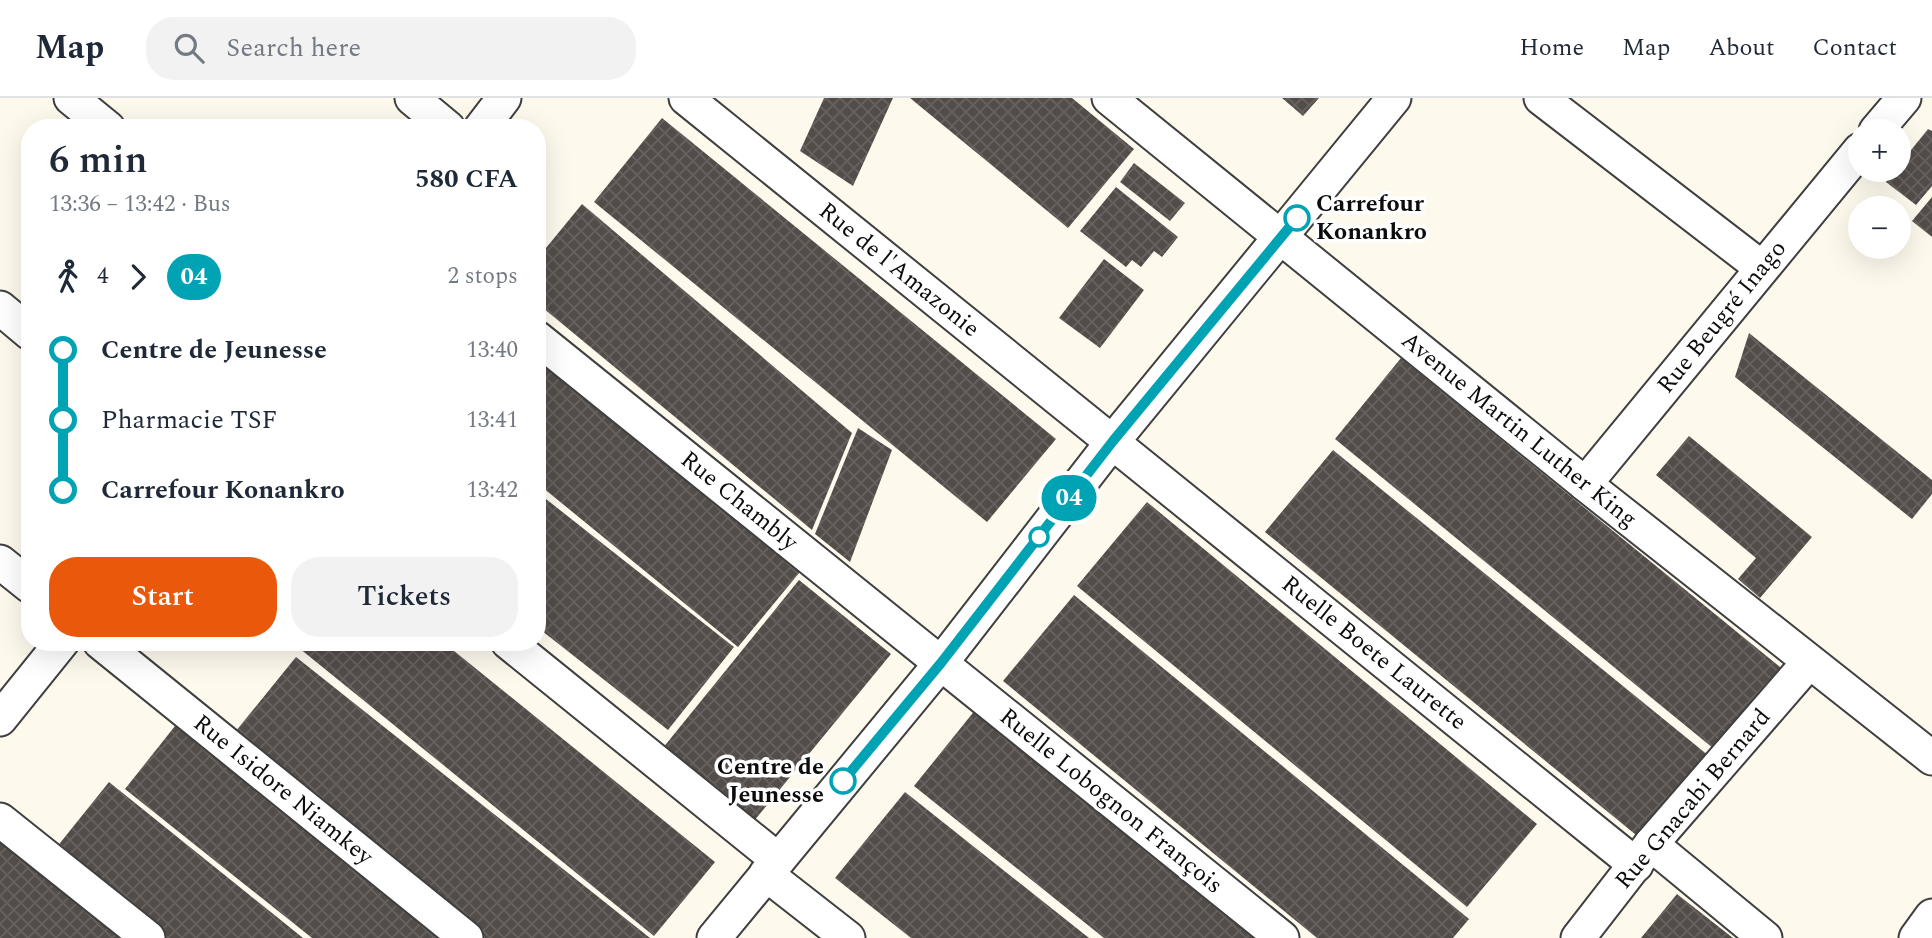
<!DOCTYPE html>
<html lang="en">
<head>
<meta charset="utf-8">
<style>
  :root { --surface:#fff; --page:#f2f2f3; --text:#1f2937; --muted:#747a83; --line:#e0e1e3; --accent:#ea580c }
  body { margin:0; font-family:Spectral,serif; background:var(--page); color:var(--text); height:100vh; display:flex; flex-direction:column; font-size:26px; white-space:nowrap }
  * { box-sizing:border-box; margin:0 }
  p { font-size:23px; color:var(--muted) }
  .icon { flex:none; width:38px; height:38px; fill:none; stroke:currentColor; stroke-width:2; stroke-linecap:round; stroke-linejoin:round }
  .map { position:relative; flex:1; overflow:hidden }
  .side { position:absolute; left:21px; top:21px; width:525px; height:532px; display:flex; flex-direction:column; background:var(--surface); border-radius:28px; box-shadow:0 7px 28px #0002 }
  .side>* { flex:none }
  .badge { padding:0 14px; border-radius:23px; font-size:24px; line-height:46px }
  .tools { position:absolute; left:1848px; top:21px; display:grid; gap:14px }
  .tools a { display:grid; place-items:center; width:63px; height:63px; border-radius:50%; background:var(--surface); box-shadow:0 7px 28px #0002; font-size:35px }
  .map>.badge { position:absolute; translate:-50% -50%; box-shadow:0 0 0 4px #fff }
  .legs { display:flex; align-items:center; gap:10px; height:77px; padding:0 28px; font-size:23px }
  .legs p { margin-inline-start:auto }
  .headline { display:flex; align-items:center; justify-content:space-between; height:119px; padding:0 28px }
  h1 { font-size:38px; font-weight:600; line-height:52px }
  .primary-button { display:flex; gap:14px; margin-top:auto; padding:14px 28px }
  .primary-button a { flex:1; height:80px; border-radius:28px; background:var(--accent); color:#fff; font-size:28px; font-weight:600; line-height:80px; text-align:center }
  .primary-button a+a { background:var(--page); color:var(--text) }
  ul { padding:0 28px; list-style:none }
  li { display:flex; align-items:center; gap:24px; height:70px; font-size:26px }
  li i { display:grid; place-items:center; width:10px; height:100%; margin:0 9px; background:currentColor }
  li i::after { content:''; width:18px; height:18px; margin:-9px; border:5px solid; border-radius:50%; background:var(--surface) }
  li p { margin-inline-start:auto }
  li:first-child i { background:linear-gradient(#0000 50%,currentColor 0) }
  li:last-child i { background:linear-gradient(currentColor 50%,#0000 0) }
  header { display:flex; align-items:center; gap:42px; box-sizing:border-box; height:98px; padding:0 35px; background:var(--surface); border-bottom:2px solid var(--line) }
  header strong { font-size:33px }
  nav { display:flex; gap:38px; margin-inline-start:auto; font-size:24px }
  .search { width:490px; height:63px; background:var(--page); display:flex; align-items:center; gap:18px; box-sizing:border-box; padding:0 24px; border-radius:28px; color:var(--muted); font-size:26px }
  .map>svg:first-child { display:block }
  .building { fill:url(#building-cross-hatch) }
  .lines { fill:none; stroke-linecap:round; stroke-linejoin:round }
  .minor-casing { stroke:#3f3f3f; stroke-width:37 }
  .minor { stroke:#fff; stroke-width:33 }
  .line-1-casing { stroke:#fff; stroke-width:16 }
  .line-1 { stroke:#00a3b4; stroke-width:10 }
  .stop-1-dot { fill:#fff; stroke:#00a3b4; stroke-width:3.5 }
  .labels { text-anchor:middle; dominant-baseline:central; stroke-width:7; stroke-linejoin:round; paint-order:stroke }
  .stop-label { font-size:24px; font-weight:bold; fill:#0c0c0c; stroke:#fff; text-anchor:start }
  .street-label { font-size:24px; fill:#0c0c0c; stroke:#fff }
</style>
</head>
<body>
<header>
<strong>Map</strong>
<div class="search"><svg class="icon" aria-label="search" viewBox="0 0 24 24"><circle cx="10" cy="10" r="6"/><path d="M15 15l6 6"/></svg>Search here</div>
<nav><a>Home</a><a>Map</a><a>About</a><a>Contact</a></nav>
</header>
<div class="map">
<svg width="1932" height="840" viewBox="0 0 1932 840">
  <defs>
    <pattern id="building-cross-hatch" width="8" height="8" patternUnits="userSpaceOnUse" patternTransform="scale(1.75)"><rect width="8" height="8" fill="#534d4a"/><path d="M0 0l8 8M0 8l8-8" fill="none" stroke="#676260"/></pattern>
  </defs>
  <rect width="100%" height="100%" fill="#fdf9ed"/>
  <g class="building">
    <path d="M824 0H893L853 88 800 53Z"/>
    <path d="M910 0H1072L1134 51 1068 130Z"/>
    <path d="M1282 0H1319L1303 18Z"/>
    <path d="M662 20 1056 341 987 424 594 104Z"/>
    <path d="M1928 31 1932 33V88L1916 107 1886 84 1895 72H1899V67Z"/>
    <path d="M1134 65 1185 105 1170 123 1120 84Z"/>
    <path d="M1116 89 1178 139 1162 159 1154 153 1141 169 1132 162 1126 169 1080 133Z"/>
    <path d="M1932 99V139L1912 123Z"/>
    <path d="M582 106 852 335 812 432 537 205V161Z"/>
    <path d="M1104 161 1144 192 1100 250 1059 220Z"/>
    <path d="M1749 235 1932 382V396L1912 421 1735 279Z"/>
    <path d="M537 252 804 469 738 549 537 385Z"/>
    <path d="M1401 260 1786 574 1719 655 1335 341Z"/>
    <path d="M858 330 892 352 850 464 815 436Z"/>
    <path d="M1689 338 1812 439 1760 500 1738 481 1756 460 1656 377Z"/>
    <path d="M1333 352 1709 658 1641 741 1265 434Z"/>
    <path d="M537 394 734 549 668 632 537 529Z"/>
    <path d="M1147 404 1537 726 1467 809 1077 488Z"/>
    <path d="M799 482 891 556 749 729 658 656Z"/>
    <path d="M1074 497 1469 821 1453 840H1317L1003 583Z"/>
    <path d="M304 544H443L715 764 654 838 299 550Z"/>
    <path d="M296 559 650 840H485L231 639Z"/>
    <path d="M976 611 1261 840H1104L914 688Z"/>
    <path d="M179 623 453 840H312L125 691Z"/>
    <path d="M109 684 303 840H158L52 755Z"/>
    <path d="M905 694 1089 840H911L835 780Z"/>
    <path d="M0 741 123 840H0Z"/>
    <path d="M1677 796 1733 840H1641Z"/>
  </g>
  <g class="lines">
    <defs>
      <g id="minor">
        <path d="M71 0 108 30"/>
        <path d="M412 0 448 30"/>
        <path d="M686 0 1636 767"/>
        <path d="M1109 0 1585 386 1932 660"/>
        <path d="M1541 0 1762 170"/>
        <path d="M481 30 504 0"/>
        <path d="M1876 33 1904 0"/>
        <path d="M0 210 30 235"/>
        <path d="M537 240 1282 840"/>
        <path d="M1585 386 1860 52"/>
        <path d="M0 464 30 488"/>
        <path d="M100 544 466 840"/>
        <path d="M508 544 778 762"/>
        <path d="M0 621 62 544"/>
        <path d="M0 722 148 840"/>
        <path d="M1651 746 1765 840"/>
        <path d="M766 776 848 840"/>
        <path d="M714 840 941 565 1113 343 1394 0"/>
        <path d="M1578 840 1651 746 1809 564"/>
        <path d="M1916 840 1932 818"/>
      </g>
    </defs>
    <use href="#minor" class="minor-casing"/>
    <use href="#minor" class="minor"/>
  </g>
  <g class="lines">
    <defs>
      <path id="line-1" d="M843 683 941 565 1113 343 1297 120"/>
    </defs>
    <use href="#line-1" class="line-1-casing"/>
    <use href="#line-1" class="line-1"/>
  </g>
  <g class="stop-1-dot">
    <circle cx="1297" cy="120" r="12"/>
    <circle cx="1039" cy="439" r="9"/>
    <circle cx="843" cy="683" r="12"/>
  </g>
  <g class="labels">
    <g class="stop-label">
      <text x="1316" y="106">Carrefour<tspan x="1316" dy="28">Konankro</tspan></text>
      <text x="824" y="669" text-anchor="end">Centre de<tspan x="824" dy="28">Jeunesse</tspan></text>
    </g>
    <g class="street-label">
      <text transform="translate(899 172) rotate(39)">Rue de l'Amazonie</text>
      <text transform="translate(1722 219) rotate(-51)">Rue Beugré Inago</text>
      <text transform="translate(1519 332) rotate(39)">Avenue Martin Luther King</text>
      <text transform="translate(739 403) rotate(39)">Rue Chambly</text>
      <text transform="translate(1374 555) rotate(39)">Ruelle Boete Laurette</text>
      <text transform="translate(283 692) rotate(39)">Rue Isidore Niamkey</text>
      <text transform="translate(1693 701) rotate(-50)">Rue Gnacabi Bernard</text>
      <text transform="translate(1111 703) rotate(39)">Ruelle Lobognon François</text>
    </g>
  </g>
</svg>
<div class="tools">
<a>+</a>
<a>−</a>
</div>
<b class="badge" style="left:1069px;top:400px;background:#00a3b4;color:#fff">04</b>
<section class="side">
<div class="headline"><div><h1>6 min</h1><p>13:36 – 13:42 · Bus</p></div><b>580 CFA</b></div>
<div class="legs"><svg class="icon" aria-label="walk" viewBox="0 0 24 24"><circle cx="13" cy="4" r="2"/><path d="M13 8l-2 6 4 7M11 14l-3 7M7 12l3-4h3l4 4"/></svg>4<svg class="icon" aria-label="forward" viewBox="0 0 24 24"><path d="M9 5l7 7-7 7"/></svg><b class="badge" style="background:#00a3b4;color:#fff">04</b><p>2 stops</p></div>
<ul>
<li><i style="color:#00a3b4"></i><b>Centre de Jeunesse</b><p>13:40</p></li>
<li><i style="color:#00a3b4"></i><span>Pharmacie TSF</span><p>13:41</p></li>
<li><i style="color:#00a3b4"></i><b>Carrefour Konankro</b><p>13:42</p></li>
</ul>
<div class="primary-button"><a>Start</a><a>Tickets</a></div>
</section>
</div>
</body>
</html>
